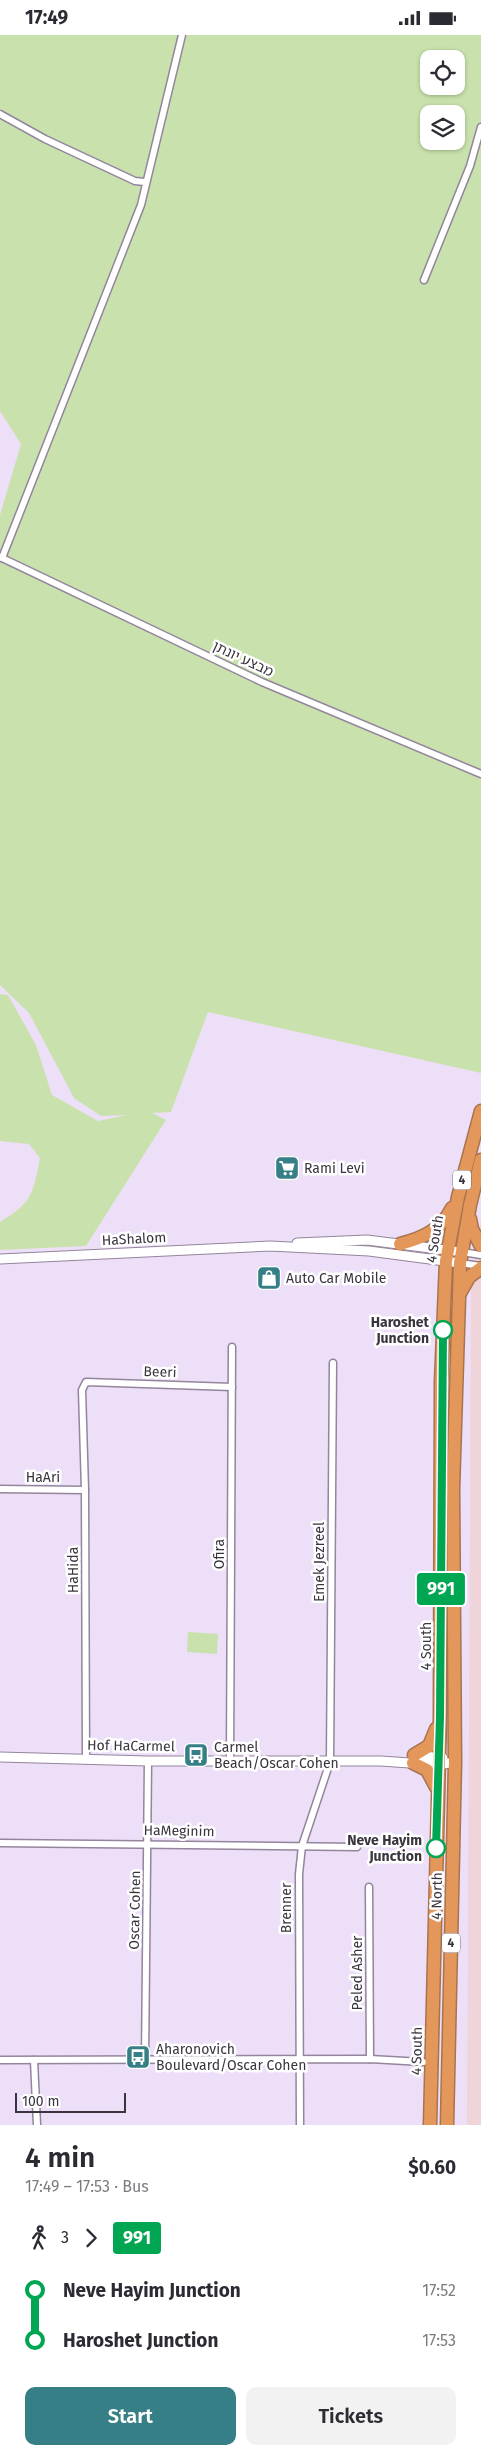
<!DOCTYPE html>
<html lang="en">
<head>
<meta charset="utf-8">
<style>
  :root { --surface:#fff; --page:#f2f2f3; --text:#2b2b33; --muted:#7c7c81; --accent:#377f87 }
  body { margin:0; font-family:"Fira Sans","Noto Sans Hebrew",sans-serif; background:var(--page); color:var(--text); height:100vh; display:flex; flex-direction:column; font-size:19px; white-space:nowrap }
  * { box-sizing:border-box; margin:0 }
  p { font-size:16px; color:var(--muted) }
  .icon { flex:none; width:28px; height:28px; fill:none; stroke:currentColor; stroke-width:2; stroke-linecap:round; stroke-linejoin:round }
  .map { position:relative; height:2090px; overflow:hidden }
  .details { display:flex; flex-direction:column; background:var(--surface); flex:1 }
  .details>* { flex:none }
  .badge { padding:0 10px; border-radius:4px; font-size:18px; line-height:32px }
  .tools { position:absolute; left:420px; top:15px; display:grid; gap:10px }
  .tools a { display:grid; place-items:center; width:45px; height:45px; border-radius:10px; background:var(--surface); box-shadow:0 1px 4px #0004; font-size:25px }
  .scale { position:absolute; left:15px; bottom:12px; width:111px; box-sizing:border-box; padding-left:5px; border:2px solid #3a343e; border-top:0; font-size:14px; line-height:18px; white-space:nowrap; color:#3a343e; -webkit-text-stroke:4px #fff; paint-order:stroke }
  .map>.badge { position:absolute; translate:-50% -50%; box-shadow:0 0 0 2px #fff }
  .legs { display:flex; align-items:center; gap:8px; height:55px; padding:0 25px; font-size:16px }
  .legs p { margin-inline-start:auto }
  .overview { display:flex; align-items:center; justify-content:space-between; height:85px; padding:0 25px }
  h1 { font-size:28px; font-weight:600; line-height:38px }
  .button { display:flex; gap:10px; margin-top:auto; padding:10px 25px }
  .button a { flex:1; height:58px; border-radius:10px; background:var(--accent); color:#fff; font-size:20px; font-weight:600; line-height:58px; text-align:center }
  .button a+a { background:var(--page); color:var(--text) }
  ul { padding:0 25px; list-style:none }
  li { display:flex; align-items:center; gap:18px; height:50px; font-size:19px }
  li i { display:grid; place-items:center; width:8px; height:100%; margin:0 6px; background:currentColor }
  li i::after { content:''; width:12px; height:12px; margin:-6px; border:4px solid; border-radius:50%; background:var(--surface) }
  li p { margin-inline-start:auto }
  li:first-child i { background:linear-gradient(#0000 50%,currentColor 0) }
  li:last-child i { background:linear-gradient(currentColor 50%,#0000 0) }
  .status { display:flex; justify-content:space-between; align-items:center; height:35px; padding:0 25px; background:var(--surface); direction:ltr }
  .status svg { height:14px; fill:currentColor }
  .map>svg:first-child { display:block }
  .industrial { fill:#efd4da }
  .green { fill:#c9e2ad; fill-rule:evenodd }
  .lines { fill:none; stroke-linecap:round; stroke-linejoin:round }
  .street-casing { stroke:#93859c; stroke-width:9 }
  .secondary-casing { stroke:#93859c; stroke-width:11 }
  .highway-casing { stroke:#a87450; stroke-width:15 }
  .street { stroke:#fff; stroke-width:6 }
  .secondary { stroke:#fff; stroke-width:9 }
  .highway { stroke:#e4975a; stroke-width:12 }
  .line-1-casing { stroke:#fff; stroke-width:11 }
  .line-1 { stroke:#00a651; stroke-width:8 }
  .stop-1-dot { fill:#fff; stroke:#00a651; stroke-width:2.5 }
  .labels { text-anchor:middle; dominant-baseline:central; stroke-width:5; stroke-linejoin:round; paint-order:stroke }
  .shield { fill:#fff; stroke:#757178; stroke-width:1 }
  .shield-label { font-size:12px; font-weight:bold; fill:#3a343e }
  .street-label { font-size:14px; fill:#3a343e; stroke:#fff }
  .poi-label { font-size:14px; fill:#3a343e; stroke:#fff; text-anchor:start }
  .stop-label { font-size:14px; font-weight:bold; fill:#3a343e; stroke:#fff; text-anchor:end }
</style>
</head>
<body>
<div class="status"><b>17:49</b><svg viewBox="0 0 49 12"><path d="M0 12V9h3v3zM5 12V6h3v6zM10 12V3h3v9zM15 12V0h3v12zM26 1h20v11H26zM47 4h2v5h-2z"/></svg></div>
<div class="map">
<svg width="481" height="2090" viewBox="0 0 481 2090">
  <rect width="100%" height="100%" fill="#eedff8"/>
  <path class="industrial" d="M481 1182V2090H467L471 1254Z"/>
  <g class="green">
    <path d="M0 0H481V1038L208 977 171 1077 152 1078 166 1085 86 1211 0 1215V1187C33 1167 33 1158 40 1123L29 1109 0 1106V959L8 960 36 1010 52 1060 98 1086 127 1080 101 1081 74 1063 29 978 0 950V480L21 409 0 376ZM429 24H456V51H429ZM429 79H456V106H429Z"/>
    <path d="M188 1597 218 1599 217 1619 187 1617Z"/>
  </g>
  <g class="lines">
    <defs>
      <g id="street">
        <path d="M0 79 45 104 135 146 145 147"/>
        <path d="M424 245 470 131 481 92"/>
        <path d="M0 522 262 647 481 739"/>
        <path d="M2 523 141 170 182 0"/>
        <path d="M462 1217 481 1220"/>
        <path d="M460 1228 481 1231"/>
        <path d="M0 1454 85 1455"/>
        <path d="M86 1725 85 1455 82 1355 86 1347 232 1352"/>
        <path d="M230 1726 232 1312"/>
        <path d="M0 1808 357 1812"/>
        <path d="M369 1852 370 2024"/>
        <path d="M0 2025 370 2024 423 2027"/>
        <path d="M34 2025 37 2090"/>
        <path d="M145 2026 148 1726"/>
        <path d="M300 2090 299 1839 302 1811 330 1727 333 1328"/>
      </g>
      <g id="secondary">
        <path d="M297 1208 367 1205 454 1216"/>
        <path d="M0 1224 270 1211 369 1216 460 1228"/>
        <path d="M414 1720 443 1723"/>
        <path d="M0 1722 148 1726H381L438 1730 455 1727"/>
      </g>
      <g id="highway">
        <path d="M470 1184 472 1194 481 1211"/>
        <path d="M400 1209C423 1203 441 1195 452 1173"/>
        <path d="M460 1258 469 1242 481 1233"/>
        <path d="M414 1720 429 1711 436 1694"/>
        <path d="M413 1728 427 1735 436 1752"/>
        <path d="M430 2090 440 1682 441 1347 446 1226 458 1162 481 1076"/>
        <path d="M447 2090 455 1727 453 1454 459 1263 460 1228 470 1170 481 1125"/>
      </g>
    </defs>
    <use href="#street" class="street-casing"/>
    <use href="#secondary" class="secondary-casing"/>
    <use href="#highway" class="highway-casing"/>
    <use href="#street" class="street"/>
    <use href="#secondary" class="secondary"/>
    <use href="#highway" class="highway"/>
  </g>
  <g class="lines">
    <defs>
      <path id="line-1" d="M436 1813 440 1682 443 1295"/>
    </defs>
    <use href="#line-1" class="line-1-casing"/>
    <use href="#line-1" class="line-1"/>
  </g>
  <defs>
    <symbol id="supermarket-square" viewBox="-11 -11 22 22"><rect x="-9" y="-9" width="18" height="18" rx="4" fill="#377f87" stroke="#fff"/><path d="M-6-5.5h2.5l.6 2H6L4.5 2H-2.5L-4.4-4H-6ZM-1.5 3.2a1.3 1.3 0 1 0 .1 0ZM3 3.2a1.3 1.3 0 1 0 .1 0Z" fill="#fff"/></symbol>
    <symbol id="shop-square" viewBox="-11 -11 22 22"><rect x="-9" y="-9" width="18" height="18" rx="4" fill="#377f87" stroke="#fff"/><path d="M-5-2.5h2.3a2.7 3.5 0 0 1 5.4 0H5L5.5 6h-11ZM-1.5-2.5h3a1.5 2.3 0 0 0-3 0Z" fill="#fff"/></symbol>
    <symbol id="bus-square" viewBox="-11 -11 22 22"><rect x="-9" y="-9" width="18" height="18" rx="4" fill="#377f87" stroke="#fff"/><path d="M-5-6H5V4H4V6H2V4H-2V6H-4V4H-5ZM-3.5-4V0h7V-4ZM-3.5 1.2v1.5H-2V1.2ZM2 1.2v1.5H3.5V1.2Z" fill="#fff"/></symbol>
  </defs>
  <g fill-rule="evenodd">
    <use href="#supermarket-square" x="273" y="1119" width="28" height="28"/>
    <use href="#shop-square" x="255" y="1229" width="28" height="28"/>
    <use href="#bus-square" x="182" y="1706" width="28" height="28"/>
    <use href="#bus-square" x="124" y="2008" width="28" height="28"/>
  </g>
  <g class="stop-1-dot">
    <circle cx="443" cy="1295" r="9"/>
    <circle cx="436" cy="1813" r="9"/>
  </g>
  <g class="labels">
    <g class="shield">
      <rect x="453" y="1135.5" width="18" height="19" rx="4"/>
      <rect x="442" y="1898.5" width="18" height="19" rx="4"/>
    </g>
    <g class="shield-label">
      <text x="462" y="1145">4</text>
      <text x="451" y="1908">4</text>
    </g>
    <g class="street-label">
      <text transform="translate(243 624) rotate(25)">מבצע יונתן</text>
      <text transform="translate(134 1204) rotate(-3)">HaShalom</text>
      <text transform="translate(435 1204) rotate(-81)">4 South</text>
      <text transform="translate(160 1337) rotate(2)">Beeri</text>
      <text x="43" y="1442">HaAri</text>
      <text transform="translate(219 1519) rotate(-90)">Ofira</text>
      <text transform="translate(319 1527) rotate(-90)">Emek Jezreel</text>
      <text transform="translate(73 1535) rotate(-90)">HaHida</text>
      <text transform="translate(426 1611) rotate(-90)">4 South</text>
      <text transform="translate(131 1711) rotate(1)">Hof HaCarmel</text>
      <text transform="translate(179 1796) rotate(1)">HaMeginim</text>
      <text transform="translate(437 1861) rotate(-89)">4 North</text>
      <text transform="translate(286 1873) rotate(-90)">Brenner</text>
      <text transform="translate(135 1875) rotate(-89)">Oscar Cohen</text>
      <text transform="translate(357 1938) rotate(-90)">Peled Asher</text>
      <text transform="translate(417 2016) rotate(-89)">4 South</text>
    </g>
    <g class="poi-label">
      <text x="304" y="1133">Rami Levi</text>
      <text x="286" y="1243">Auto Car Mobile</text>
      <text x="214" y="1712">Carmel<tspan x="214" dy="16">Beach/Oscar Cohen</tspan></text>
      <text x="156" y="2014">Aharonovich<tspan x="156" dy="16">Boulevard/Oscar Cohen</tspan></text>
    </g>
    <g class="stop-label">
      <text x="429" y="1287">Haroshet<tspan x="429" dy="16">Junction</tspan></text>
      <text x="422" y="1805">Neve Hayim<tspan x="422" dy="16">Junction</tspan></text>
    </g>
  </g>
</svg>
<div class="tools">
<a><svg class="icon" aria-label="locate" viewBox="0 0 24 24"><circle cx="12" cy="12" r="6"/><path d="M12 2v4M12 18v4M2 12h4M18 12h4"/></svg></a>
<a><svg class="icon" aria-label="layers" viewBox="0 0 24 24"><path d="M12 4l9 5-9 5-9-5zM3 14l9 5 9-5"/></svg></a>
</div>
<div class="scale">100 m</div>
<b class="badge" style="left:441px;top:1554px;background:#00a651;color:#fff">991</b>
</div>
<section class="details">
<div class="overview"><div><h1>4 min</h1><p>17:49 – 17:53 · Bus</p></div><b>$0.60</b></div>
<div class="legs"><svg class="icon" aria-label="walk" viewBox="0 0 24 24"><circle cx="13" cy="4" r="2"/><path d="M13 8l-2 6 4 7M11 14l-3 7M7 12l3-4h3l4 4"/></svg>3<svg class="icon" aria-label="forward" viewBox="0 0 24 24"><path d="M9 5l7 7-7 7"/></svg><b class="badge" style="background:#00a651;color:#fff">991</b></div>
<ul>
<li><i style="color:#00a651"></i><b>Neve Hayim Junction</b><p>17:52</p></li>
<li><i style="color:#00a651"></i><b>Haroshet Junction</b><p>17:53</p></li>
</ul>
<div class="button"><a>Start</a><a>Tickets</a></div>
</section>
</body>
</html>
